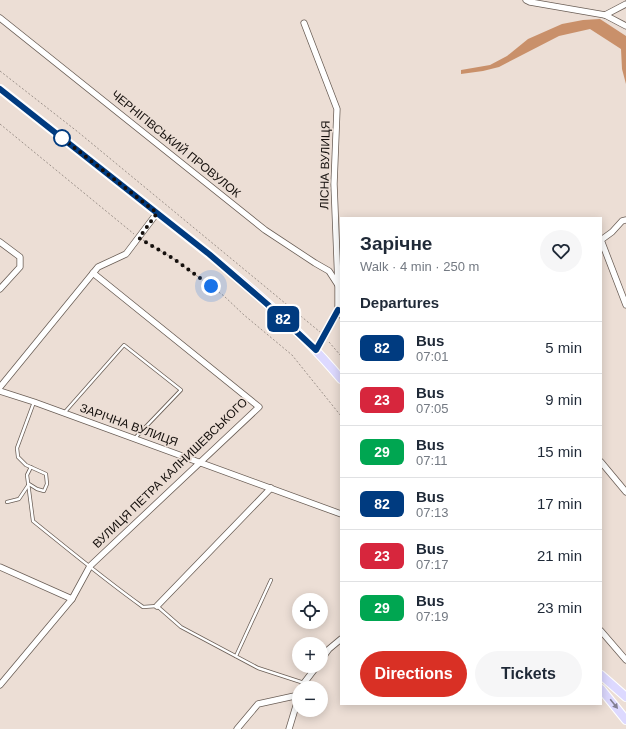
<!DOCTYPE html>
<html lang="en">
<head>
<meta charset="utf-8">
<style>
  :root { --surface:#fff; --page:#f6f6f7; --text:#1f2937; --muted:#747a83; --line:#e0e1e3; --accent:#d93025 }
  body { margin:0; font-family:Arial,sans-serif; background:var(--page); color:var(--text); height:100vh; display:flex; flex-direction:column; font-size:15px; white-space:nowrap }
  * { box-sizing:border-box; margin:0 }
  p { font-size:13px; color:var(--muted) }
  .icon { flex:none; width:22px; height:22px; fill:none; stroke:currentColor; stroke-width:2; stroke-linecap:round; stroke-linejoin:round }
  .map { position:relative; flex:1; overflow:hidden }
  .panel { position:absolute; left:340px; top:217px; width:262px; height:488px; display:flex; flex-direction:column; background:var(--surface); border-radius:0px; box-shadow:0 2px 10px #0003 }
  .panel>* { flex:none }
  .badge { padding:0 8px; border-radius:6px; font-size:14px; line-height:26px }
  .buttons { position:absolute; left:292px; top:593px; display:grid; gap:8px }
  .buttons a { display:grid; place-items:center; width:36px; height:36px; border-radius:50%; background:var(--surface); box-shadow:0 2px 10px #0003; font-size:20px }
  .you { position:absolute; width:20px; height:20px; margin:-10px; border:3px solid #fff; border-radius:50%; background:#1a73e8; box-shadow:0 0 0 6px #1a73e833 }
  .map>.badge { position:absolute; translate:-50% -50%; box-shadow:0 0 0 2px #fff }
  h2 { padding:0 20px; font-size:15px; line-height:36px }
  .round { display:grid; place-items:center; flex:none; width:42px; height:42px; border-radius:21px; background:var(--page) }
  .summary { display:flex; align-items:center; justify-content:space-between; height:68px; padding:0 20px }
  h1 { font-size:19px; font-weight:600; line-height:30px }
  .primary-button { display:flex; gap:8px; margin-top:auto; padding:8px 20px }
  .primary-button a { flex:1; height:46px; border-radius:24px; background:var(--accent); color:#fff; font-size:16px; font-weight:600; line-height:46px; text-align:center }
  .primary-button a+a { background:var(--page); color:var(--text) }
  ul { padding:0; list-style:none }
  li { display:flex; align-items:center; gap:12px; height:52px; padding:0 20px; border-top:1px solid var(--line) }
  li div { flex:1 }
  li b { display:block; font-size:15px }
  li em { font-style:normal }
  li .badge { min-width:44px; font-weight:700; text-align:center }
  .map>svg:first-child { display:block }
  .water { fill:#c9906a }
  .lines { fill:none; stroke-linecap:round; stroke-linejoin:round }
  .service-casing { stroke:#6a5e56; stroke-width:4 }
  .minor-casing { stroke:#6a5e56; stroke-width:7 }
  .primary-casing { stroke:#fff; stroke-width:10 }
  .path { stroke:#9e938c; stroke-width:1; stroke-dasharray:2 2; stroke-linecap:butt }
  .service { stroke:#fff; stroke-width:2.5 }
  .minor { stroke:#fff; stroke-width:5.5 }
  .primary { stroke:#ddd9ff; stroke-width:8 }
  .oneway { fill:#837f92 }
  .line-casing { stroke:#fff; stroke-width:9 }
  .line { stroke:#003b80; stroke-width:6 }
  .walk { stroke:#15100d; stroke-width:4; stroke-dasharray:0 7.2 }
  .stop-dot { fill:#fff; stroke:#003b80; stroke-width:2 }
  .labels { text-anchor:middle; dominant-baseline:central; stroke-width:3.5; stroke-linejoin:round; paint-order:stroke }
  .street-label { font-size:12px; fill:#15100d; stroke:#ecded5 }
</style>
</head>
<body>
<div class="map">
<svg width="626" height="729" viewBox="0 0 626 729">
  <rect width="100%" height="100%" fill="#ecded5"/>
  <path class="water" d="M600 19 626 36V84L622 69 621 49 590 29 559 36 499 67 483 71 461 74V70L490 65 507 56 528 39 562 24 583 20Z"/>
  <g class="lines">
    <defs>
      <g id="service">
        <path d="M64 413 124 345 181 390 135 438"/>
        <path d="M31 467 27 475 33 521C69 550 105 580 143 607L157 606 181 627 258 668 304 683"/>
        <path d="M7 502 19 499 29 484 37 489 44 491 47 484 46 474 26 465 18 457 17 448 34 402"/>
        <path d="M236 656 271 580"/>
      </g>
      <g id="minor">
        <path d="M526 0 530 2 605 15 626 26"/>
        <path d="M605 15 626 4"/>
        <path d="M0 18 265 230 315 263 329 271 338 285"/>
        <path d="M304 23 337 109 334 184 338 285V310H341"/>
        <path d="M601 240 626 305"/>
        <path d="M601 240 612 232 622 221 626 220"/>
        <path d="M0 242 20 257V267L0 289"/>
        <path d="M316 351 338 310 341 315"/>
        <path d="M0 387 98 267 126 254 157 213"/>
        <path d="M0 391 34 402 341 514"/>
        <path d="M601 462 626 492"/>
        <path d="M0 567 72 599"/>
        <path d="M157 606 271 488"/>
        <path d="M601 631 626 660"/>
        <path d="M321 660 329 649 341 639"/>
        <path d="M0 685 72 599 90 566 259 407 93 273"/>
        <path d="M302 688 304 683 317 666"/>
        <path d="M237 729 258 704 299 695"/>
        <path d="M289 729 299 696"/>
      </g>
      <g id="primary">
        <path d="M0 89C57 134 114 179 171 224 231 271 292 320 341 379"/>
        <path d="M601 675 626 697"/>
        <path d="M601 689 626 720"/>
      </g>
    </defs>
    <use href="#service" class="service-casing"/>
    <use href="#minor" class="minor-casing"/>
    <use href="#primary" class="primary-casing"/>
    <g class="path">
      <path d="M0 71 78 132 320 332"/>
      <path d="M0 124 134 234"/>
      <path d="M143 240 174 259 224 296 244 315 292 355 341 416"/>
      <path d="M329 342 341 356"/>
    </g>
    <use href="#service" class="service"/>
    <use href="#minor" class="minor"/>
    <use href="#primary" class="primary"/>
  </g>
  <defs><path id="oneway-solid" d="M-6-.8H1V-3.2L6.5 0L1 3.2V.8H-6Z"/></defs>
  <use class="oneway" href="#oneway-solid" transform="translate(614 704) rotate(51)"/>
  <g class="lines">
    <defs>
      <path id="line" d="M0 89 209 254 267 304 316 350 338 310"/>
    </defs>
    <use href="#line" class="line-casing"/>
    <use href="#line" class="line"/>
    <path class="walk" d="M62 138 57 134 157 213 139 238 174 259 211 286"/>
  </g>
  <circle class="stop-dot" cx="62" cy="138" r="8"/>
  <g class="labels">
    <g class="street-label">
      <text transform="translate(176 144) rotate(39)">ЧЕРНІГІВСЬКИЙ ПРОВУЛОК</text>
      <text transform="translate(325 165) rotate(-89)">ЛІСНА ВУЛИЦЯ</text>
      <text transform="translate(129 425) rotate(20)">ЗАРІЧНА ВУЛИЦЯ</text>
      <text transform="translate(170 473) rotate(-44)">ВУЛИЦЯ ПЕТРА КАЛНИШЕВСЬКОГО</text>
    </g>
  </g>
</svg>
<div class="buttons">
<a><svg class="icon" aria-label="locate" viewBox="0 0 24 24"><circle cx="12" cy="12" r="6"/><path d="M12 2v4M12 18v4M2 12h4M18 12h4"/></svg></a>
<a>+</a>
<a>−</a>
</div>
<div class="you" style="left:211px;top:286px"></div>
<b class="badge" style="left:283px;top:319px;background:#003b80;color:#fff">82</b>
<section class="panel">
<div class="summary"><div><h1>Зарічне</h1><p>Walk · 4 min · 250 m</p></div><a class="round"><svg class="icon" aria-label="heart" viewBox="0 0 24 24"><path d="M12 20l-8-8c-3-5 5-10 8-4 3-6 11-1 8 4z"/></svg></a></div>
<h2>Departures</h2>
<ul>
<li><span class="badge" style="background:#003b80;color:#fff">82</span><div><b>Bus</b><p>07:01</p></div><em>5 min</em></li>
<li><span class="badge" style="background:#d7263d;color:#fff">23</span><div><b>Bus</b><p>07:05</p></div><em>9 min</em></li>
<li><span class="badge" style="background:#00a651;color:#fff">29</span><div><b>Bus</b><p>07:11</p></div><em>15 min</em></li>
<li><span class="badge" style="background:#003b80;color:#fff">82</span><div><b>Bus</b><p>07:13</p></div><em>17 min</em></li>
<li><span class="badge" style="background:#d7263d;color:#fff">23</span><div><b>Bus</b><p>07:17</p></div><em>21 min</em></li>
<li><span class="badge" style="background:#00a651;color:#fff">29</span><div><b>Bus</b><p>07:19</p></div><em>23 min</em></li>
</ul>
<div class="primary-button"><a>Directions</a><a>Tickets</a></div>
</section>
</div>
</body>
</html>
